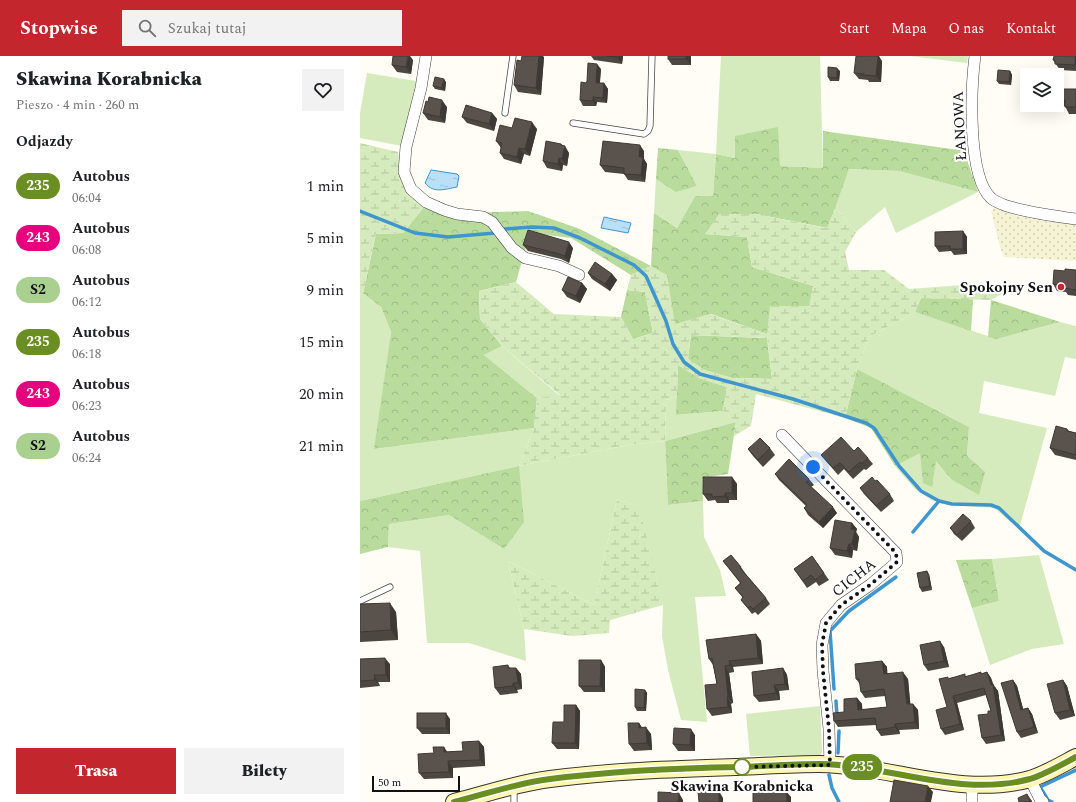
<!DOCTYPE html>
<html lang="pl">
<head>
<meta charset="utf-8">
<style>
  :root { --surface:#fff; --page:#f2f2f2; --text:#202124; --muted:#757577; --accent:#c4262e }
  body { margin:0; font-family:Spectral,serif; background:var(--page); color:var(--text); height:100vh; display:flex; flex-direction:column; font-size:15px; white-space:nowrap }
  * { box-sizing:border-box; margin:0 }
  p { font-size:13px; color:var(--muted) }
  .icon { flex:none; width:22px; height:22px; fill:none; stroke:currentColor; stroke-width:2; stroke-linecap:round; stroke-linejoin:round }
  .map { position:relative; flex:1; overflow:hidden }
  .sheet { display:flex; flex-direction:column; background:var(--surface); width:360px }
  .sheet>* { flex:none }
  .badge { padding:0 8px; border-radius:13px; font-size:14px; line-height:26px }
  .fabs { position:absolute; left:660px; top:12px; display:grid; gap:8px }
  .fabs a { display:grid; place-items:center; width:44px; height:44px; border-radius:0px; background:var(--surface); box-shadow:0 4px 16px #0002; font-size:20px }
  .scale { position:absolute; left:12px; bottom:10px; width:88px; box-sizing:border-box; padding-left:4px; border:2px solid #111; border-top:0; font-size:11px; line-height:14px; white-space:nowrap; color:#111; -webkit-text-stroke:3px #fff; paint-order:stroke }
  .you { position:absolute; width:20px; height:20px; margin:-10px; border:3px solid #fff; border-radius:50%; background:#1a73e8; box-shadow:0 0 0 6px #1a73e833 }
  .map>.badge { position:absolute; translate:-50% -50%; box-shadow:0 0 0 2px #fff }
  h2 { padding:0 16px; font-size:15px; line-height:36px }
  .round { display:grid; place-items:center; flex:none; width:42px; height:42px; border-radius:0px; background:var(--page) }
  .overview { display:flex; align-items:center; justify-content:space-between; height:68px; padding:0 16px }
  h1 { font-size:19px; font-weight:800; line-height:30px }
  .cta { display:flex; gap:8px; margin-top:auto; padding:8px 16px }
  .cta a { flex:1; height:46px; border-radius:0px; background:var(--accent); color:#fff; font-size:16px; font-weight:800; line-height:46px; text-align:center }
  .cta a+a { background:var(--page); color:var(--text) }
  ul { padding:0; list-style:none }
  li { display:flex; align-items:center; gap:12px; height:52px; padding:0 16px }
  li div { flex:1 }
  li b { display:block; font-size:15px }
  li em { font-style:normal }
  li .badge { min-width:44px; font-weight:700; text-align:center }
  header { display:flex; align-items:center; gap:24px; box-sizing:border-box; height:56px; padding:0 20px; background:var(--accent); color:#fff }
  header strong { font-size:19px }
  nav { display:flex; gap:22px; margin-inline-start:auto; font-size:14px }
  .search { width:280px; height:36px; background:var(--page); display:flex; align-items:center; gap:10px; box-sizing:border-box; padding:0 14px; border-radius:0px; color:var(--muted); font-size:15px }
  main { display:flex; flex:1; min-height:0 }
  .map>svg:first-child { display:block }
  .farmland { fill:url(#farmland-dots) }
  .green { fill:#d5ebbd }
  .forest { fill:url(#forest-crowns) }
  .wetland { fill:url(#wetland-marsh); fill-rule:evenodd }
  .water { fill:url(#water-ripples); stroke:#3f96cf }
  .lines { fill:none; stroke-linecap:round; stroke-linejoin:round }
  .stream { stroke:#3f96cf; stroke-width:3.5 }
  .lane-casing { stroke:#444; stroke-width:7 }
  .street-casing { stroke:#444; stroke-width:12 }
  .secondary-casing { stroke:#333; stroke-width:18 }
  .lane { stroke:#fff; stroke-width:5.5 }
  .street { stroke:#fff; stroke-width:11 }
  .secondary { stroke:#fff6b0; stroke-width:16 }
  .wall { fill:#4d4742 }
  .shaded-wall { fill:#3f3936 }
  .building { fill:#5a524d; stroke:#3f3936 }
  .line-casing { stroke:#fff; stroke-width:9 }
  .line { stroke:#6b8e23; stroke-width:6 }
  .walk { stroke:#111; stroke-width:4; stroke-dasharray:0 7.2 }
  .poi-dot { fill:#c4262e; stroke:#fff; stroke-width:1.5 }
  .stop-dot { fill:#fff; stroke:#6b8e23; stroke-width:2 }
  .labels { text-anchor:middle; dominant-baseline:central; stroke-width:4; stroke-linejoin:round; paint-order:stroke }
  .street-label { font-size:15px; fill:#111; stroke:#fff }
  .poi-label { font-size:15px; font-weight:bold; fill:#111; stroke:#fff; text-anchor:end }
  .stop-label { font-size:15px; font-weight:bold; fill:#111; stroke:#fff }
</style>
</head>
<body>
<header>
<strong>Stopwise</strong>
<div class="search"><svg class="icon" aria-label="search" viewBox="0 0 24 24"><circle cx="10" cy="10" r="6"/><path d="M15 15l6 6"/></svg>Szukaj tutaj</div>
<nav><a>Start</a><a>Mapa</a><a>O nas</a><a>Kontakt</a></nav>
</header>
<main>
<section class="sheet">
<div class="overview"><div><h1>Skawina Korabnicka</h1><p>Pieszo · 4 min · 260 m</p></div><a class="round"><svg class="icon" aria-label="heart" viewBox="0 0 24 24"><path d="M12 20l-8-8c-3-5 5-10 8-4 3-6 11-1 8 4z"/></svg></a></div>
<h2>Odjazdy</h2>
<ul>
<li><span class="badge" style="background:#6b8e23;color:#fff">235</span><div><b>Autobus</b><p>06:04</p></div><em>1 min</em></li>
<li><span class="badge" style="background:#e6007e;color:#fff">243</span><div><b>Autobus</b><p>06:08</p></div><em>5 min</em></li>
<li><span class="badge" style="background:#a9d08f;color:#111">S2</span><div><b>Autobus</b><p>06:12</p></div><em>9 min</em></li>
<li><span class="badge" style="background:#6b8e23;color:#fff">235</span><div><b>Autobus</b><p>06:18</p></div><em>15 min</em></li>
<li><span class="badge" style="background:#e6007e;color:#fff">243</span><div><b>Autobus</b><p>06:23</p></div><em>20 min</em></li>
<li><span class="badge" style="background:#a9d08f;color:#111">S2</span><div><b>Autobus</b><p>06:24</p></div><em>21 min</em></li>
</ul>
<div class="cta"><a>Trasa</a><a>Bilety</a></div>
</section>
<div class="map">
<svg width="716" height="746" viewBox="0 0 716 746">
  <defs>
    <pattern id="farmland-dots" width="8" height="8" patternUnits="userSpaceOnUse"><rect width="8" height="8" fill="#f6f3d4"/><path d="M2 2h.1M6 6h.1" fill="none" stroke="#d2cfb5" stroke-width="1.8" stroke-linecap="round"/></pattern>
    <pattern id="forest-crowns" width="20" height="18" patternUnits="userSpaceOnUse"><rect width="20" height="18" fill="#b9dc9c"/><path d="M2 6a3 3 0 1 1 6 0M12 15a3 3 0 1 1 6 0" fill="none" stroke="#9ebc85"/></pattern>
    <pattern id="wetland-marsh" width="20" height="14" patternUnits="userSpaceOnUse"><rect width="20" height="14" fill="#d5ebbd"/><path d="M1 5h8M5 5V1M11 12h8M15 12V8" fill="none" stroke="#b6c8a1"/></pattern>
    <pattern id="water-ripples" width="26" height="14" patternUnits="userSpaceOnUse"><rect width="26" height="14" fill="#b9e0f7"/><path d="M2 4q2-2 4 0t4 0M15 11q2-2 4 0t4 0" fill="none" stroke="#9ebfd3"/></pattern>
  </defs>
  <rect width="100%" height="100%" fill="#fffdf5"/>
  <path class="farmland" d="M636 151 657 160 716 167V205L644 201 640 191 631 155Z"/>
  <g class="green">
    <path d="M361 0H460L463 112 420 110 375 80V102L356 98 353 140H335L317 172 294 157 296 123 316 135 337 130 318 94 356 98Z"/>
    <path d="M550 0H608L607 7Z"/>
    <path d="M7 17 56 25 42 90 0 82V57Z"/>
    <path d="M489 113 539 115 618 136 536 177 525 151 496 176 475 151Z"/>
    <path d="M0 234 21 251 31 276 15 393 174 372 159 410 269 389 305 385 306 344 317 341V359L363 355 376 366 305 385 308 449 343 445 344 481 360 514 366 540 335 541 347 666 321 664 308 614 302 580 303 549 278 450 257 443 234 549 148 505 164 573 166 605 109 587H67L60 495 28 491 29 468 89 459 144 493 159 410 0 445Z"/>
    <path d="M555 256 637 283 700 266 716 270V303L705 301 695 340 624 325 619 357 687 372 659 473 634 452 589 449 571 444 553 431 535 410 560 396 576 404 591 423 607 400 609 371 497 313 509 281Z"/>
    <path d="M142 290 200 340 177 342 124 299Z"/>
    <path d="M679 499 704 588 672 593 630 609 612 552 639 545 632 503Z"/>
    <path d="M460 650 462 695 461 699 390 700 386 658Z"/>
  </g>
  <g class="forest">
    <path d="M418 71 420 110 463 112V75L606 95 608 107 618 136 539 115 489 113 468 172 396 158 345 178 387 181 392 211 453 230 450 250 407 278 351 258 315 269 291 210 271 219 211 182 170 177 156 226 119 235 120 263 142 290 124 299 177 342 174 372 14 393 31 276 21 251 3 237 16 178 43 177 64 151 108 157 168 155 220 173 291 210 294 157 317 172 335 140H353L356 98 375 102V80Z"/>
    <path d="M298 92 318 94 337 130 316 136 296 123Z"/>
    <path d="M267 234 285 236 293 277 273 283 261 261Z"/>
    <path d="M561 242 613 243 611 275 555 256Z"/>
    <path d="M631 244 700 266 637 283 628 281Z"/>
    <path d="M331 279 407 282 412 323 372 322 344 314 328 303Z"/>
    <path d="M318 309 339 322 367 331 363 355 316 359Z"/>
    <path d="M497 313 609 371 607 400 625 416 619 439 591 423 576 405 572 431 563 427 560 397 535 410 511 372 485 362Z"/>
    <path d="M376 366 368 418 342 422 343 445 308 449 305 385Z"/>
    <path d="M159 410 164 466 144 493 89 459 29 468 28 491 0 498V445Z"/>
    <path d="M632 503 639 545 612 552 596 504Z"/>
  </g>
  <g class="wetland">
    <path d="M0 87 38 96 41 116 64 151 43 177 16 178 3 237 0 234Z"/>
    <path d="M475 151 496 176 485 196 489 214H524L549 233 603 229 643 237 631 244 561 242 555 256 509 281 497 313 485 362 396 338 391 370 374 380 376 366 363 355 367 331 339 322 318 309 317 341 306 344 305 385 269 389 159 410 174 372 177 342 200 339 142 290 120 263 119 235 156 226 194 258 261 261 273 283 293 277 285 236 267 234 271 219 291 210 307 219 315 268 350 258 407 278 410 250H449L453 230 392 211 387 181 345 178 359 158H396L467 172ZM331 279 407 282 412 323 372 322 344 314 328 303Z"/>
    <path d="M257 443 279 450 303 549 250 564 249 577 212 580 164 573 148 505 234 549Z"/>
  </g>
  <g class="water">
    <path d="M71 114 97 118 99 120 97 131C85 133 74 138 65 127Z"/>
    <path d="M244 161 271 167 268 177 241 172Z"/>
  </g>
  <g class="lines">
    <g class="stream">
      <path d="M0 155 55 177 88 181 135 177"/>
      <path d="M145 173 172 171 194 172 220 182 274 209 286 220 306 265 313 288 324 306 340 318 433 343 506 367 514 372 539 410 561 435 579 445 592 448 631 449 639 452 684 495 716 514"/>
      <path d="M553 476 579 445"/>
      <path d="M474 633 470 575 489 555 536 521"/>
      <path d="M476 645 477 661"/>
      <path d="M478 697 479 675"/>
      <path d="M469 719 472 732 479 746"/>
      <path d="M692 746 688 744 680 731 716 714"/>
    </g>
    <defs>
      <g id="lane">
        <path d="M145 57 153 0"/>
        <path d="M213 67 284 78 288 75 290 70 292 0"/>
        <path d="M0 545 30 531"/>
        <path d="M154 732V746"/>
      </g>
      <g id="street">
        <path d="M66 0 61 32 46 91 44 116 51 133 66 146 84 154 97 158 123 161 132 166 152 192 165 202 199 210 219 219"/>
        <path d="M615 0C611 31 607 120 631 142 635 146 642 148 647 150 670 157 693 160 716 163"/>
        <path d="M422 379 536 497 537 506 510 529 481 549 466 567 462 589 463 615 469 673 470 709"/>
        <path d="M670 723 680 743 683 746"/>
        <path d="M612 746V729"/>
      </g>
      <path id="secondary" d="M94 746C126 738 157 727 190 723 252 715 315 713 377 711 404 710 432 708 459 708 529 709 600 742 670 723 686 718 701 709 716 701"/>
    </defs>
    <use href="#lane" class="lane-casing"/>
    <use href="#street" class="street-casing"/>
    <use href="#secondary" class="secondary-casing"/>
    <use href="#lane" class="lane"/>
    <use href="#street" class="street"/>
    <use href="#secondary" class="secondary"/>
  </g>
  <g class="wall">
    <path d="M231 0H263L262 8 234 4Z"/>
    <path d="M331 0V9H312L308 3Z"/>
    <path d="M716 0V15L700 14 693 4Z"/>
    <path d="M184 1 181 39 158 36 154 29 161 5Z"/>
    <path d="M53 4 51 18 37 16 32 9Z"/>
    <path d="M522 5 521 26H509L508 24 499 23 494 17Z"/>
    <path d="M241 13 240 27H244L248 33 247 47 237 46 236 50H223L220 44 226 27Z"/>
    <path d="M480 15 479 25H470L468 21Z"/>
    <path d="M650 15 652 19 651 29 639 28 637 25Z"/>
    <path d="M86 26 85 35 75 33 73 30Z"/>
    <path d="M697 33H716V58H709L705 50H689L688 49H697Z"/>
    <path d="M87 51 85 67 68 64 63 57Z"/>
    <path d="M132 57 137 63 134 75 107 67 102 61Z"/>
    <path d="M152 72 177 73 170 100 164 98 161 108 144 103 140 97 141 92 136 85Z"/>
    <path d="M201 88 209 97 207 110 203 109 202 115 187 112 183 105Z"/>
    <path d="M284 95V103L287 108 285 126 268 124 264 118 245 116 240 109Z"/>
    <path d="M603 175 607 181V198L594 199 591 195 579 196 575 190Z"/>
    <path d="M163 189 213 192 209 207 201 203 168 195Z"/>
    <path d="M716 214V240L708 239 706 236 697 235 693 228 705 215Z"/>
    <path d="M228 217 252 218 257 224 250 235 232 223Z"/>
    <path d="M222 227 227 233 220 247 207 241 202 234Z"/>
    <path d="M707 373 709 375 716 377V404L695 399 690 392Z"/>
    <path d="M410 392 415 399 403 411 393 400 388 393Z"/>
    <path d="M494 395 508 402 513 408 506 414 504 413 493 423 484 413 478 419 466 405 461 399Z"/>
    <path d="M415 418 449 423 454 429 451 431 477 457 463 472 448 459 444 452 446 450 419 424Z"/>
    <path d="M372 421 377 428V444H369V447H357L355 444 348 445 343 438Z"/>
    <path d="M515 425 530 438 534 445 521 456 504 438 500 432Z"/>
    <path d="M611 465 615 472 602 485 594 478 590 472Z"/>
    <path d="M492 467 497 473 496 476 499 481 497 495 493 494 492 502 475 499 470 492Z"/>
    <path d="M452 500 469 524 459 530 456 526 447 532 434 513Z"/>
    <path d="M363 505 381 511 385 517 406 542 410 548 398 559 395 556 392 558 381 544 383 542 375 532 380 527Z"/>
    <path d="M569 518 572 534 562 536 560 532Z"/>
    <path d="M0 548 36 556 38 584 0 586Z"/>
    <path d="M396 578 401 585 403 608 373 611 374 616 369 617 373 647 371 648 372 657 352 660 347 653 357 628 353 609 349 603Z"/>
    <path d="M584 591 589 611 568 615 564 609Z"/>
    <path d="M0 603 30 608V626H18L20 630 0 632Z"/>
    <path d="M241 604 245 611V636H224L219 630Z"/>
    <path d="M522 605 527 611V618L548 623 550 648H553L558 654 559 673 539 674 540 678 521 680 517 674 516 669 478 671 474 665 484 656 497 642 502 648V654L527 651 525 640 505 642 501 636 500 628 496 623Z"/>
    <path d="M148 609 150 612H156L161 618 162 633 157 634 158 637 140 639 135 632Z"/>
    <path d="M423 612 427 619 429 634 419 635 420 644 399 646 394 640Z"/>
    <path d="M627 616 631 622 633 629 638 635 645 685 626 688 622 682 628 658 631 655 626 639 597 647 604 674 585 679 581 673 587 651 589 622 622 618Z"/>
    <path d="M653 624 657 630 663 653 668 652 672 658 678 677 661 682 657 676Z"/>
    <path d="M703 624 707 630 715 660 700 664 695 657Z"/>
    <path d="M285 634 287 637 286 655H277L275 651Z"/>
    <path d="M216 649 220 655 219 693H197L192 687 204 666Z"/>
    <path d="M90 663V678H62L57 672Z"/>
    <path d="M279 667 282 672 291 678 292 694 274 695 269 688Z"/>
    <path d="M335 679V695H318L313 688Z"/>
    <path d="M119 685 124 691 125 710 93 712V722L64 723 59 717 88 696 103 695Z"/>
  </g>
  <g class="shaded-wall">
    <path d="M48 0H50L53 4 51 18 46 11Z"/>
    <path d="M179 0H183L184 1 181 39 176 32Z"/>
    <path d="M258 0H263L262 8 257 1Z"/>
    <path d="M326 0H331V9L326 3Z"/>
    <path d="M518 0H519L522 5 521 26 516 20Z"/>
    <path d="M715 0H716V11L715 9Z"/>
    <path d="M237 8 241 13 239 32 236 27Z"/>
    <path d="M477 12 480 15 479 25 477 22Z"/>
    <path d="M650 15 652 19 651 29 649 26Z"/>
    <path d="M84 23 86 26 85 35 82 32Z"/>
    <path d="M244 27 248 33 247 47 243 42Z"/>
    <path d="M233 41 237 46 236 50 233 45Z"/>
    <path d="M82 44 87 51 85 67 80 61Z"/>
    <path d="M132 57 137 63 134 75 129 68Z"/>
    <path d="M172 66 177 73 170 100 165 93Z"/>
    <path d="M201 88 204 92 205 90 209 97 207 110 202 103Z"/>
    <path d="M280 89 284 95V103L287 108 285 126 281 119 279 101Z"/>
    <path d="M159 92 164 98 161 108 157 101Z"/>
    <path d="M199 102 203 109 202 115 198 108Z"/>
    <path d="M603 175 607 181V198L603 193Z"/>
    <path d="M209 186 213 192 209 207 205 200Z"/>
    <path d="M252 218 257 224 250 235 245 228Z"/>
    <path d="M222 227 227 233 220 247 216 240Z"/>
    <path d="M372 421 377 428V444L372 437Z"/>
    <path d="M365 437 369 444V447L365 440Z"/>
    <path d="M473 451 477 457 463 472 459 466Z"/>
    <path d="M492 467 497 473 496 476 499 481 497 495 492 488 491 473Z"/>
    <path d="M489 488 493 494 492 502 487 495Z"/>
    <path d="M567 515 569 518 572 534 570 530Z"/>
    <path d="M30 547 36 556 38 584 31 574Z"/>
    <path d="M396 578 401 585 403 608 398 602Z"/>
    <path d="M580 585 584 591 589 611 584 605Z"/>
    <path d="M25 602 30 608V626L26 619Z"/>
    <path d="M241 604 245 611V636L240 630Z"/>
    <path d="M369 605 373 611 374 616 370 609Z"/>
    <path d="M522 605 527 611 528 624 524 618Z"/>
    <path d="M365 610 369 617 373 647 368 641Z"/>
    <path d="M156 612 161 618 162 633 158 627Z"/>
    <path d="M423 612 427 619 429 634 425 628Z"/>
    <path d="M543 616 548 623 551 654 547 648Z"/>
    <path d="M627 616 631 622 634 630 633 628 638 635 645 685 641 679 631 629Z"/>
    <path d="M14 619 18 626 20 630 15 624Z"/>
    <path d="M653 624 657 630 665 660 661 654Z"/>
    <path d="M703 624 707 630 715 660 710 654Z"/>
    <path d="M153 627 157 634 158 637 153 630Z"/>
    <path d="M414 629 419 635 420 644 416 637Z"/>
    <path d="M285 634 287 637 286 655 284 652Z"/>
    <path d="M593 640 597 647 604 674 600 668Z"/>
    <path d="M367 641 371 648 372 657 368 651Z"/>
    <path d="M497 642 502 648 503 661 498 654Z"/>
    <path d="M553 648 558 654 559 673 555 666Z"/>
    <path d="M216 649 220 655 219 693 215 687Z"/>
    <path d="M668 652 672 658 678 677 674 671Z"/>
    <path d="M86 657 90 663V678L86 672Z"/>
    <path d="M279 667 283 673 279 672Z"/>
    <path d="M535 668 539 674 540 678 535 671Z"/>
    <path d="M286 671 291 678 292 694 287 687Z"/>
    <path d="M331 673 335 679V695L330 689Z"/>
    <path d="M119 685 124 691 125 710 120 704Z"/>
    <path d="M84 691 88 697 84 696Z"/>
    <path d="M88 705 93 712V722L89 716Z"/>
    <path d="M568 730 573 736 571 746H565Z"/>
    <path d="M359 735 363 742V746H359Z"/>
    <path d="M426 735 431 741V746H427Z"/>
    <path d="M319 737 323 744V746H318Z"/>
    <path d="M667 738 672 745V746H670Z"/>
  </g>
  <g class="building">
    <path d="M33 0H48L46 11 32 9Z"/>
    <path d="M162 0H179L176 32 154 29 157 4 161 5Z"/>
    <path d="M247 0H258L257 1Z"/>
    <rect x="308" y="0" width="18" height="3"/>
    <path d="M496 0H518L516 20 504 19V18L494 17Z"/>
    <path d="M694 0H715V9L695 8V4H693Z"/>
    <path d="M228 7 237 8 236 27H244L243 42 233 41V45L220 44 221 26 226 27 227 25Z"/>
    <path d="M468 11 477 12V22L468 21Z"/>
    <path d="M638 14 650 15 649 26 637 25Z"/>
    <path d="M75 21 84 23 82 32 73 30Z"/>
    <path d="M697 33H716V51H705V44H697Z"/>
    <path d="M69 41 82 44 80 61 63 57 66 45 68 46Z"/>
    <path d="M106 49 132 57 129 68 102 61Z"/>
    <path d="M155 62 172 66 165 93 159 92 157 101 140 97 142 87 136 85 140 69 152 72Z"/>
    <path d="M186 85 201 88V89L205 90 202 103 199 102 198 108 183 105Z"/>
    <path d="M243 85 280 89 279 101H283L281 119 264 118V112L240 109Z"/>
    <path d="M168 174 209 186 205 200 196 197 163 189Z"/>
    <path d="M603 175V193H590V190H575V176Z"/>
    <path d="M235 206 252 218 245 228 228 217Z"/>
    <path d="M705 213 716 214V234L704 232V229L693 228 694 214 705 215Z"/>
    <path d="M208 221 222 227 216 240 202 234Z"/>
    <path d="M696 370 707 373V375L716 377V399L690 392Z"/>
    <path d="M481 381 494 395 498 391 508 402 501 408 500 406 489 416 480 407 473 412 461 399Z"/>
    <path d="M400 382 410 392 398 404 388 393Z"/>
    <path d="M429 403 449 423 446 426 473 451 459 466 444 452 447 449 415 418Z"/>
    <path d="M343 421H372V437H365V440L352 441V438H343Z"/>
    <path d="M512 421 515 425 517 424 530 438 516 450 500 432Z"/>
    <path d="M603 458 611 465 597 479 590 472Z"/>
    <path d="M475 464 492 467 491 473 495 474 492 488H489L487 495 470 492Z"/>
    <path d="M371 499 381 511 380 512 406 542 393 553 390 550 388 552 381 544 383 541 375 532 381 527 363 505Z"/>
    <path d="M452 500 464 517 455 524 451 519 443 525 434 513Z"/>
    <path d="M567 515 570 530 560 532 557 517Z"/>
    <path d="M30 547 31 574 0 576V548Z"/>
    <path d="M396 578 398 602 369 605 370 609 365 610 368 641H367L368 651 347 653 345 629 357 628 352 602 349 603 346 584Z"/>
    <path d="M580 585 584 605 564 609 560 589Z"/>
    <path d="M25 602 26 619H14L15 624 0 625V603Z"/>
    <path d="M219 604H241L240 630H219Z"/>
    <path d="M522 605 524 618 543 616 547 648H553L555 666 535 668V671L517 674 515 662 474 665 473 657 484 656V643L497 642 498 654 527 651 524 633 501 636 499 623H496L495 608Z"/>
    <path d="M148 609V612H156L158 627H153V630L135 632 133 611Z"/>
    <path d="M423 612 425 628 414 629 416 637 394 640 392 616Z"/>
    <path d="M621 616V618L627 616 631 629 633 628 641 679 622 682 618 659 628 658V655H631L624 632 593 640 600 668 581 673 576 654 587 651 579 623 588 621V623L605 618V621Z"/>
    <path d="M653 624 661 654 668 652 674 671 657 676 641 627Z"/>
    <path d="M703 624 710 654 695 657 687 628Z"/>
    <path d="M275 633 285 634 284 652 275 651Z"/>
    <path d="M204 649H216L215 687H192L193 666H204Z"/>
    <rect x="57" y="657" width="29" height="15"/>
    <path d="M268 667H279V672L286 671 287 687 269 688Z"/>
    <path d="M314 672 331 673 330 689 313 688Z"/>
    <path d="M119 685 120 704 88 705 89 716 59 717 58 698 74 697 73 691H84V696L103 695 102 686Z"/>
    <path d="M534 724 568 730 565 746H530Z"/>
    <path d="M403 732H418L419 735H426L427 746H393V735H403Z"/>
    <path d="M359 735V746H339L338 736Z"/>
    <path d="M298 736 319 737 318 746H298Z"/>
    <path d="M667 738 670 746H659L658 742Z"/>
  </g>
  <g class="lines">
    <defs>
      <path id="line" d="M94 746C126 738 157 727 190 723 253 715 317 712 380 711 406 710 433 708 459 708 530 709 600 742 670 723 686 718 701 709 716 701"/>
    </defs>
    <use href="#line" class="line-casing"/>
    <use href="#line" class="line"/>
    <path class="walk" d="M382 711 470 709 469 673 463 615 462 589 466 567 481 549 510 529 537 506 536 497 453 411"/>
  </g>
  <circle class="poi-dot" cx="701" cy="231" r="4"/>
  <circle class="stop-dot" cx="382" cy="711" r="8"/>
  <g class="labels">
    <g class="street-label">
      <text transform="translate(600 70) rotate(-93)">ŁANOWA</text>
      <text transform="translate(494 522) rotate(-38)">CICHA</text>
    </g>
    <g class="poi-label">
      <text x="693" y="231">Spokojny Sen</text>
    </g>
    <g class="stop-label">
      <text x="382" y="730">Skawina Korabnicka</text>
    </g>
  </g>
</svg>
<div class="fabs">
<a><svg class="icon" aria-label="layers" viewBox="0 0 24 24"><path d="M12 4l9 5-9 5-9-5zM3 14l9 5 9-5"/></svg></a>
</div>
<div class="scale">50 m</div>
<div class="you" style="left:453px;top:411px"></div>
<b class="badge" style="left:502px;top:711px;background:#6b8e23;color:#fff">235</b>
</div>
</main>
</body>
</html>
